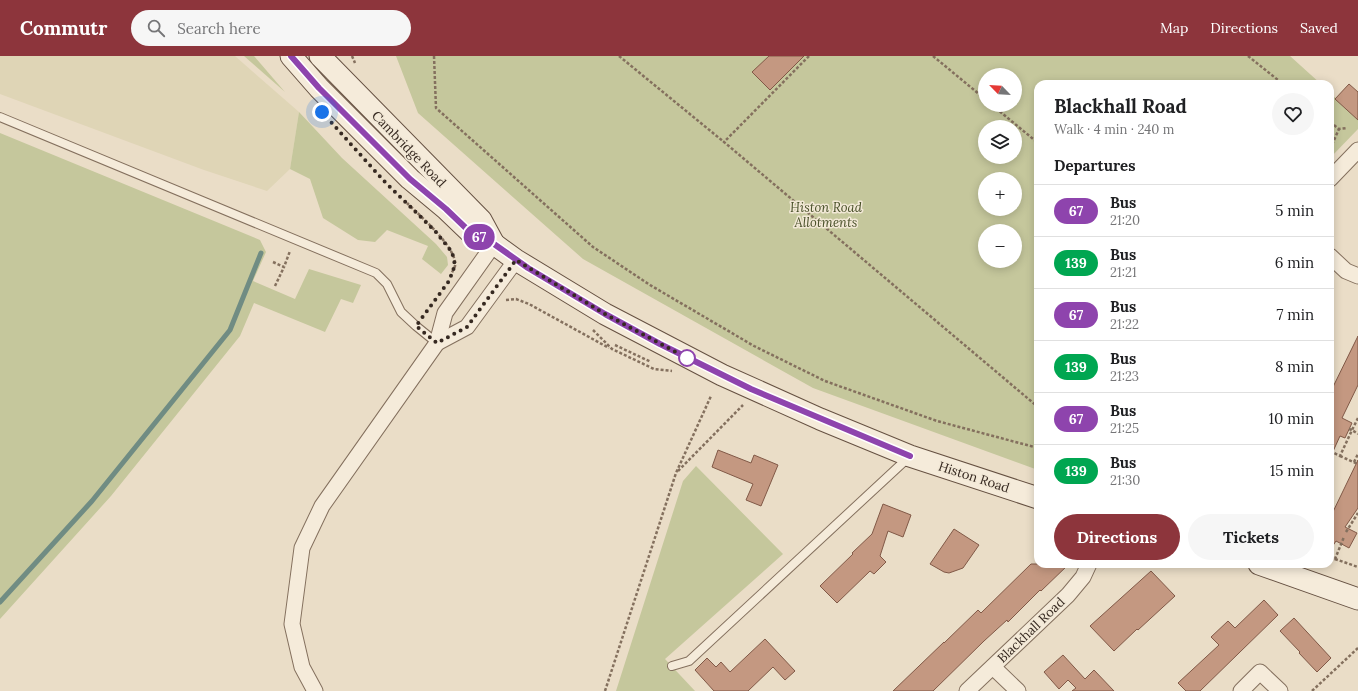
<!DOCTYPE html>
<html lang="en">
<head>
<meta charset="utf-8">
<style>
  :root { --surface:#fff; --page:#f6f6f6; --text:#202124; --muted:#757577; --line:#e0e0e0; --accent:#8d353c }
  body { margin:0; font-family:Lora,serif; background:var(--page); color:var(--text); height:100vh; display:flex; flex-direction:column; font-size:15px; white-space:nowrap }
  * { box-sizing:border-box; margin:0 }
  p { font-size:13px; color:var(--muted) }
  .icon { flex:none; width:22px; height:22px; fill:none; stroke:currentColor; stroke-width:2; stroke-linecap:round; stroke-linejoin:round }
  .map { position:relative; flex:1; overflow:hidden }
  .drawer { position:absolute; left:1034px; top:24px; width:300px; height:488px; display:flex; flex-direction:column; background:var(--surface); border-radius:12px; box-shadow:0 2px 10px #0003 }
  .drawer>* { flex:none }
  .badge { padding:0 8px; border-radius:13px; font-size:14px; line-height:26px }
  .needle { width:26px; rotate:295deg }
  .buttons { position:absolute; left:978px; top:12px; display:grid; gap:8px }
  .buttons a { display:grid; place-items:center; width:44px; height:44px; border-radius:50%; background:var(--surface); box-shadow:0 2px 10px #0003; font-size:20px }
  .you { position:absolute; width:20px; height:20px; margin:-10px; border:3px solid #fff; border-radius:50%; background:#1a73e8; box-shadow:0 0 0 6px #1a73e833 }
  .map>.badge { position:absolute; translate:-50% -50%; box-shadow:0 0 0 2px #fff }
  h2 { padding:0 20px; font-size:15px; line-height:36px }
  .round { display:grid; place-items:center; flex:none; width:42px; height:42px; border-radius:21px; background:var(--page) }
  .overview { display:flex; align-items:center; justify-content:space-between; height:68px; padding:0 20px }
  h1 { font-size:19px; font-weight:700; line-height:30px }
  .action { display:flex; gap:8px; margin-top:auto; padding:8px 20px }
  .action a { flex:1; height:46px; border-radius:24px; background:var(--accent); color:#fff; font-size:16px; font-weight:700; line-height:46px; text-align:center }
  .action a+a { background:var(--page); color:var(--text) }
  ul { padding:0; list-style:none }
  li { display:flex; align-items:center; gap:12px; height:52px; padding:0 20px; border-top:1px solid var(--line) }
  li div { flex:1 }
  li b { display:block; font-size:15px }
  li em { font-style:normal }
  li .badge { min-width:44px; font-weight:700; text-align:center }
  header { display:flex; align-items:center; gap:24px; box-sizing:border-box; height:56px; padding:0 20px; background:var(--accent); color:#fff }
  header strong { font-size:19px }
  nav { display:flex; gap:22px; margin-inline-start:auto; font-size:14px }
  .search { width:280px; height:36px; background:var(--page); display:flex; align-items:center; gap:10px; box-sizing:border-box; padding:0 14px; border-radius:22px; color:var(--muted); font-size:15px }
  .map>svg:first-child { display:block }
  .farmland { fill:#dfd5b6 }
  .green { fill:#c5c79c; fill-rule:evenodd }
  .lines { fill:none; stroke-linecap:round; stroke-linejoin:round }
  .stream { stroke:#708c83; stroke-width:5 }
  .building { fill:#c49881; stroke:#815947 }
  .lane-casing { stroke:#84705e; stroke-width:10 }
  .street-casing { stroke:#84705e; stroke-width:17 }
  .secondary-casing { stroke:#665142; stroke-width:23 }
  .path { stroke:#84705e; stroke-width:2.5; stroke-dasharray:3 2; stroke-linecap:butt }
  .lane { stroke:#f5ebda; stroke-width:8 }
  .street { stroke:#f5ebda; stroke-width:15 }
  .secondary { stroke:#f5ebda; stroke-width:21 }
  .line-casing { stroke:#fff; stroke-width:9 }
  .line { stroke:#8e44ad; stroke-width:6 }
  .walk { stroke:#362921; stroke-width:4; stroke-dasharray:0 7.2 }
  .stop-dot { fill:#fff; stroke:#8e44ad; stroke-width:2 }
  .labels { text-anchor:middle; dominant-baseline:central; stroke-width:3; stroke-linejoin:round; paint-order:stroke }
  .street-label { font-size:13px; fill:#362921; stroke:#f2e8d6 }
  .park-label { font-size:13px; font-style:italic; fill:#495029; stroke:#f2e8d6 }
</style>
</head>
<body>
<header>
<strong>Commutr</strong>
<div class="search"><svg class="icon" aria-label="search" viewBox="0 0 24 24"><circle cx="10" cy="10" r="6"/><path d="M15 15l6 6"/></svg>Search here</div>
<nav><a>Map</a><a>Directions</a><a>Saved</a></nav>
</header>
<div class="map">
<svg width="1358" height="635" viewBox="0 0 1358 635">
  <rect width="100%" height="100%" fill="#eaddc7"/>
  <path class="farmland" d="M0 0H235L299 56 290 113 267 135 204 114 0 38Z"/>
  <g class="green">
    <path d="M244 0H254L285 36Z"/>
    <path d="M396 0H1290L1321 28H1038V414L813 332 583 203 418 57ZM985 19H1015V49H985ZM985 71H1015V101H985ZM985 123H1015V153H985ZM985 175H1015V205H985Z"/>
    <path d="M1330 37 1358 63V73L1330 102Z"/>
    <path d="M299 56 342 102 436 188 447 201 448 209 441 218 422 203 428 190 387 174 375 186 358 184 323 162 310 123 290 113Z"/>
    <path d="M0 77 260 184 266 196 253 225 295 243 309 213 361 229 353 247 341 243 325 276 254 247 240 280 111 440 0 563Z"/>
    <path d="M696 410 783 498 665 603 695 635H616L683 425Z"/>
  </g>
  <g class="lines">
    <path class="stream" d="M0 546 92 445 230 274 261 197"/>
  </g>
  <g class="building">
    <path d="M769 0H804L770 34 752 16Z"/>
    <path d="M1349 28 1358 36V64L1335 43Z"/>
    <path d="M1358 280V329L1342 362 1352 367 1345 382 1340 380 1330 402V337Z"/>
    <path d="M718 394 751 407 754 399 778 409 761 450 746 444 753 428 712 411Z"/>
    <path d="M1358 404V452L1345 471 1357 477 1349 492 1336 485 1330 494V462Z"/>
    <path d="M883 448 911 459 903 481 888 475 880 500 886 506 874 518 870 515 837 547 820 530 853 498 852 497 872 478Z"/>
    <path d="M954 473 979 489 963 512 949 517 944 516 930 508Z"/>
    <path d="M1031 508H1069L1041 535 1040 534 1008 566 1007 564 984 585 933 635H893L944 586V587L978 554 981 557Z"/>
    <path d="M1151 515 1175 540 1138 574 1137 573 1114 595 1090 570Z"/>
    <path d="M1264 544 1278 559 1200 635H1186L1178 627 1219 589 1211 581 1228 565 1235 572Z"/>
    <path d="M1294 562 1331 602 1317 616 1299 597 1300 596 1280 575Z"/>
    <path d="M765 583 795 615 785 624 773 611 748 635H714L695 614 707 602 716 611 721 606 730 616Z"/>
    <path d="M1063 599 1085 623 1094 614 1114 635H1072L1076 632 1068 624 1059 633 1044 616Z"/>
  </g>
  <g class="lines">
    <defs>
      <g id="lane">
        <path d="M0 61 376 217 387 228 401 256 416 270 437 287"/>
        <path d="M672 610 689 605 909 401"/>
      </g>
      <g id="street">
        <path d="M1330 123 1358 94"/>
        <path d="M1330 200 1346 215 1358 220"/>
        <path d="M437 287 467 271 516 204"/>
        <path d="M993 611 1018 635"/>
        <path d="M315 635 302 611 292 568 302 492 322 450 437 287 445 257 494 188"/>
        <path d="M967 635 1068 539 1083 521 1089 508"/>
        <path d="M1241 635 1260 616 1280 635"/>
      </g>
      <g id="secondary">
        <path d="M291 0 319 32 410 123 446 153 470 176 494 188 516 204 605 258 722 319 820 363 910 400 1038 442"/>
        <path d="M320 0 481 164 494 188"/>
        <path d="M1259 508 1358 543"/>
      </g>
    </defs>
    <use href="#lane" class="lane-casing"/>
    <use href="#street" class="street-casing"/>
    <use href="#secondary" class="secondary-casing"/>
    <g class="path">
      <path d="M352 0 355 7"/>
      <path d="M434 0 436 52 593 191 650 229 754 290 825 325 937 365 1038 392"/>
      <path d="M619 0 724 86"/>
      <path d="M809 0 724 86 1038 351"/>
      <path d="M933 0 985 43"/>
      <path d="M1248 0 1283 28"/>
      <path d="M992 49 1038 87"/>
      <path d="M1330 66 1339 73 1347 72"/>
      <path d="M1330 93 1339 73"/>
      <path d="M407 147C419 159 458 192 455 210 454 213 452 216 451 219"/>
      <path d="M273 206 284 211 290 195"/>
      <path d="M275 230 284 211"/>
      <path d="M506 244 516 243 529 248 609 292"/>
      <path d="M593 274 612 293 654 313 672 315"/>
      <path d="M615 289 651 306"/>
      <path d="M1358 362 1352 374 1358 378"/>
      <path d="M1330 395 1340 400 1352 374 1349 373"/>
      <path d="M1340 400 1358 408"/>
      <path d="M1354 406 1358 398"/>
      <path d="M678 415 743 349"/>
      <path d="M1346 476 1358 457"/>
      <path d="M1330 501 1335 503 1344 481"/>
      <path d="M1335 503 1358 511"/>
      <path d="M605 635 676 417 711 340"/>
      <path d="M1312 635 1358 592"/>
    </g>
    <use href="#lane" class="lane"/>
    <use href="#street" class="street"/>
    <use href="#secondary" class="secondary"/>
  </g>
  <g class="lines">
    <defs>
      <path id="line" d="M291 0 319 32 410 123 446 153 470 176 494 188 528 212 605 258 660 288 751 333 910 400"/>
    </defs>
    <use href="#line" class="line-casing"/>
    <use href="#line" class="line"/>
    <path class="walk" d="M322 56 384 125 435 175 452 196 455 209 449 225 416 270 437 287 467 271 516 204 605 258 687 302"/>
  </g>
  <circle class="stop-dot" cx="687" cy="302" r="8"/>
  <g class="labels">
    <g class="street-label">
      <text transform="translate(409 93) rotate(46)">Cambridge Road</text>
      <text transform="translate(974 421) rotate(18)">Histon Road</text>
      <text transform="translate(1031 574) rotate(-44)">Blackhall Road</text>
    </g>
    <g class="park-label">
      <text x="826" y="151">Histon Road<tspan x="826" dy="15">Allotments</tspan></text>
    </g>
  </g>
</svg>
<div class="buttons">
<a><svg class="needle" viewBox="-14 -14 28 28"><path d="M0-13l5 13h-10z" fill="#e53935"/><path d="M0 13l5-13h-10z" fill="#757577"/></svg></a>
<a><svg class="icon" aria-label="layers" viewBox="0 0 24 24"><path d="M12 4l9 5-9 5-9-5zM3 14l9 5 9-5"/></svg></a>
<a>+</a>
<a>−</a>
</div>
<div class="you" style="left:322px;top:56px"></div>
<b class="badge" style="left:479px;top:181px;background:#8e44ad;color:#fff">67</b>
<section class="drawer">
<div class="overview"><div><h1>Blackhall Road</h1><p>Walk · 4 min · 240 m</p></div><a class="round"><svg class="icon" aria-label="heart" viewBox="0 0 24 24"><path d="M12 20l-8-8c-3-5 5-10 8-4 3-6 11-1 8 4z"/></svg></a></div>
<h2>Departures</h2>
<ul>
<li><span class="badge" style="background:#8e44ad;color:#fff">67</span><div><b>Bus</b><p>21:20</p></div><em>5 min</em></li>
<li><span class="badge" style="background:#00a651;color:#fff">139</span><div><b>Bus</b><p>21:21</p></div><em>6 min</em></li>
<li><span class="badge" style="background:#8e44ad;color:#fff">67</span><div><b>Bus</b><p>21:22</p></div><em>7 min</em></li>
<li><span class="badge" style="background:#00a651;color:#fff">139</span><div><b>Bus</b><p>21:23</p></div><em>8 min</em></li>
<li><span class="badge" style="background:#8e44ad;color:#fff">67</span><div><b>Bus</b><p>21:25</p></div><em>10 min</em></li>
<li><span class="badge" style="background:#00a651;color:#fff">139</span><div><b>Bus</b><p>21:30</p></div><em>15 min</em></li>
</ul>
<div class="action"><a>Directions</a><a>Tickets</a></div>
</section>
</div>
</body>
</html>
